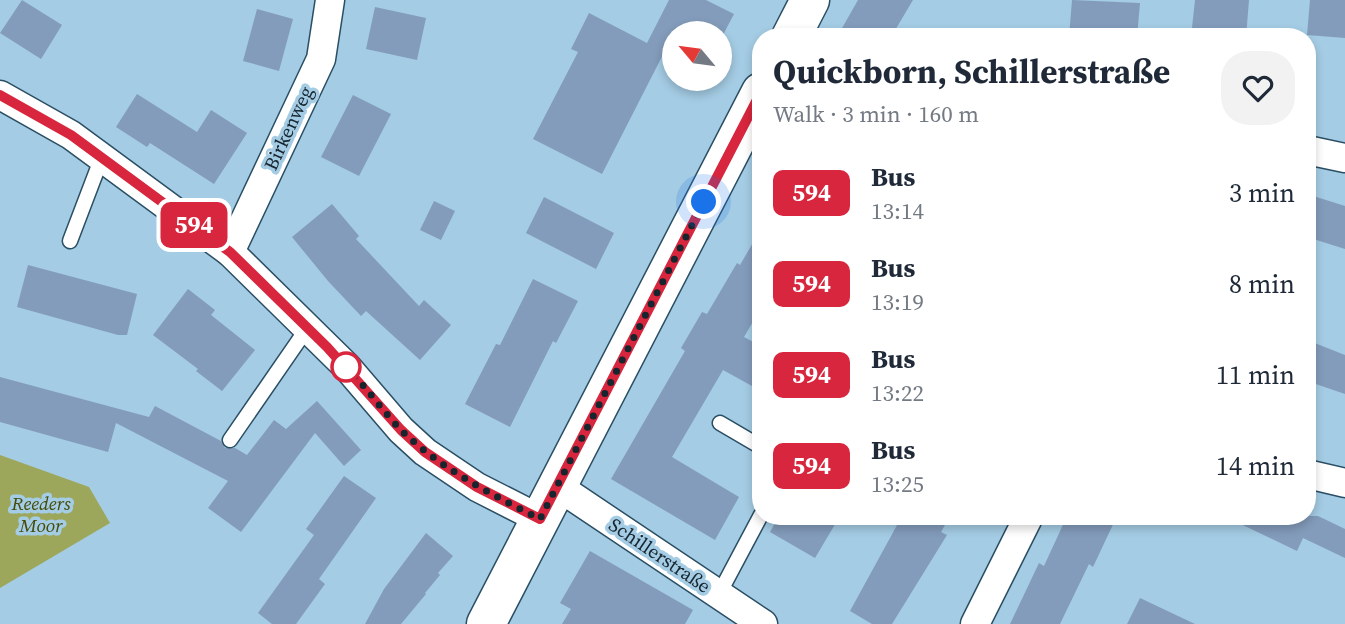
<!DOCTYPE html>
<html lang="en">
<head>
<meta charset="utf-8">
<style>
  :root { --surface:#fff; --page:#f2f2f3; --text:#1f2937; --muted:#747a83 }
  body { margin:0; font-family:"Source Serif 4",serif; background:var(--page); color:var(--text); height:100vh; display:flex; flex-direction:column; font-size:26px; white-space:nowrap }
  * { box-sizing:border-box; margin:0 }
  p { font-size:23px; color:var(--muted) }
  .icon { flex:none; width:38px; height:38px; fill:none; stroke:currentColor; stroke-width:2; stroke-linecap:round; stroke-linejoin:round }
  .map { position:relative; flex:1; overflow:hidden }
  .details { position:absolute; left:752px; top:28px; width:564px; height:497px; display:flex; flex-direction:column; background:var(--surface); border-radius:28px; box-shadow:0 4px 10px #0003 }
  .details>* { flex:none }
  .badge { padding:0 14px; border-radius:10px; font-size:24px; line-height:46px }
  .needle { width:46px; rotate:299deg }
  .buttons { position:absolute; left:662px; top:21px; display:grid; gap:14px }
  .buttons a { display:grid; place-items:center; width:70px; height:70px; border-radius:50%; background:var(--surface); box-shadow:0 4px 10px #0003; font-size:35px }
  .you { position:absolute; width:35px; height:35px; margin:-18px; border:5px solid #fff; border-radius:50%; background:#1a73e8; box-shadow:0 0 0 10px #1a73e833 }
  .map>.badge { position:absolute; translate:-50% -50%; box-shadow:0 0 0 4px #fff }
  .round { display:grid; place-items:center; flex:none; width:74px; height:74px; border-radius:28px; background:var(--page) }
  .summary { display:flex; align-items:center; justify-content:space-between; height:119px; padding:0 21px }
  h1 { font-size:33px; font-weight:700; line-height:52px }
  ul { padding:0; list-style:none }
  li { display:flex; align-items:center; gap:21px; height:91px; padding:0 21px }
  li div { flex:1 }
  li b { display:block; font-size:26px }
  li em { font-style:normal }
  li .badge { min-width:77px; font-weight:700; text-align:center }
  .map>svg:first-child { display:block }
  .green { fill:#9da75b }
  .building { fill:#839cbb }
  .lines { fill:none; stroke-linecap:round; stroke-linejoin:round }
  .service-casing { stroke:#2a4e63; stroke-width:17 }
  .minor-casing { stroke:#2a4e63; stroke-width:31 }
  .secondary-casing { stroke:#2a4e63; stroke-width:41 }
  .service { stroke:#fff; stroke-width:14 }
  .minor { stroke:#fff; stroke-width:28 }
  .secondary { stroke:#fff; stroke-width:38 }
  .line-casing { stroke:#fff; stroke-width:16 }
  .line { stroke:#d7263d; stroke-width:10 }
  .walk { stroke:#16252e; stroke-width:7; stroke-dasharray:0 12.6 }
  .stop-dot { fill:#fff; stroke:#d7263d; stroke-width:3.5 }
  .labels { text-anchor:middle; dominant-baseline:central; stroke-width:7; stroke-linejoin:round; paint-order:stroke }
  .street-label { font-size:19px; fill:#16252e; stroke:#a4cce4 }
  .park-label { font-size:19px; font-style:italic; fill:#444b07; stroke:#a4cce4 }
</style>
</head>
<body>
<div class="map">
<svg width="1345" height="624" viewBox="0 0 1345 624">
  <rect width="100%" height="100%" fill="#a4cce4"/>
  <path class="green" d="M0 455 89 487 110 523 0 588Z"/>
  <g class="building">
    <path d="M22 0 62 25 41 59 0 33Z"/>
    <path d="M669 0H706L734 14 724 33H674L602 174 533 139 578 52 571 49 589 13 647 43Z"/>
    <path d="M858 0H913L891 37H837Z"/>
    <path d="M1072 0 1140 3 1137 37H1069Z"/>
    <path d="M1195 0H1249L1246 37H1191Z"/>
    <path d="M1310 0H1345V38L1307 35Z"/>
    <path d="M375 7 426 18 417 60 366 49Z"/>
    <path d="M257 9 293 19 279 71 243 61Z"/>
    <path d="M137 94 197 132 211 110 247 133 214 184 150 143 147 147 116 127Z"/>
    <path d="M353 95 391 114 359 176 321 157Z"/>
    <path d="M1307 194 1345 206V249L1307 237Z"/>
    <path d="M544 197 614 233 596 269 526 233Z"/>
    <path d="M434 201 455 211 441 240 420 230Z"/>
    <path d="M332 204 359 236 356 239 419 306 424 300 451 325 420 360 366 311 361 316 328 281 292 237Z"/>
    <path d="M761 229V308L744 337 761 346V391L723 370 672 457 739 497 715 540 611 479 685 351 681 348 702 312 707 314 737 263 740 265Z"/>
    <path d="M28 265 137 294 127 335H118L17 307Z"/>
    <path d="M533 279 578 301 556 343 553 341 510 427 465 404 496 344 500 345Z"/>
    <path d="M188 289 215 310 211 315 255 350 222 391 196 371 198 369 153 335Z"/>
    <path d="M1307 340 1345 355V394L1307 381Z"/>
    <path d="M0 377 149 417 155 406 221 441 225 448H235L247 455 274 420 286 429 317 401 361 450 344 466 315 433 241 532 208 508 228 481 116 423 108 452 0 422Z"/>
    <path d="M344 476 376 498 319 579 325 584 296 624H272L258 613 314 535 306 529Z"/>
    <path d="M779 516H840L815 558 770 532Z"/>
    <path d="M902 516H950L941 532 947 535 892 624H872L850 611Z"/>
    <path d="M1067 516H1117L1093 567 1089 564 1060 624H1010L1039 563 1044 566Z"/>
    <path d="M1224 516H1318L1345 529V558L1303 538 1297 551Z"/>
    <path d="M426 533 453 556 438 573 440 575 425 593 426 594 401 624H365L384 589Z"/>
    <path d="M590 551 693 610 685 624H562L571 609 560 603Z"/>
    <path d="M1140 598 1195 624H1127Z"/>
  </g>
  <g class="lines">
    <defs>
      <g id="service">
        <path d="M70 241 102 157"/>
        <path d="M720 423 761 447"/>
        <path d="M230 440 308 327"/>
        <path d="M719 594 761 515"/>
      </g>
      <g id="minor">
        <path d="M0 95 71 135 230 252 347 367 401 430 425 452 477 487 540 519"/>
        <path d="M1307 150 1345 158"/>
        <path d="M230 252 321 59 330 0"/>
        <path d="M1307 474 1345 483"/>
        <path d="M557 486 763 624"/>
        <path d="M975 624 1029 516"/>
      </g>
      <g id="secondary">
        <path d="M791 37 810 0"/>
        <path d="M486 624 761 92"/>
      </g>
    </defs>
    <use href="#service" class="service-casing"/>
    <use href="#minor" class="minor-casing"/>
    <use href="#secondary" class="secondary-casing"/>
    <use href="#service" class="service"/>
    <use href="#minor" class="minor"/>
    <use href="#secondary" class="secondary"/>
  </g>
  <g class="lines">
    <defs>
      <path id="line" d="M0 95 71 135 230 252 327 347 401 430 425 452 477 487 540 519 761 92"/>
    </defs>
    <use href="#line" class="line-casing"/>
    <use href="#line" class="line"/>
    <path class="walk" d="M346 367C366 386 383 412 403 432 443 470 491 494 540 519L704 202"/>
  </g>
  <circle class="stop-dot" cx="346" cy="367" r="14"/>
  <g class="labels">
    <g class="street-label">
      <text transform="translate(288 128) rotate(-65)">Birkenweg</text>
      <text transform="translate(660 555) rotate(34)">Schillerstraße</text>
    </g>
    <g class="park-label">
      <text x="41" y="503">Reeders<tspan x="41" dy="22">Moor</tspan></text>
    </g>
  </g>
</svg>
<div class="buttons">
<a><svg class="needle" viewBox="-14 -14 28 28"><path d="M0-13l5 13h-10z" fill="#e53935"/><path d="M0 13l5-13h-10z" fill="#747a83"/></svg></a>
</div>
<div class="you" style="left:704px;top:202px"></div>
<b class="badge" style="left:194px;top:225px;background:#d7263d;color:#fff">594</b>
<section class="details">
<div class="summary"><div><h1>Quickborn, Schillerstraße</h1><p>Walk · 3 min · 160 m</p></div><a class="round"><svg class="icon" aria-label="heart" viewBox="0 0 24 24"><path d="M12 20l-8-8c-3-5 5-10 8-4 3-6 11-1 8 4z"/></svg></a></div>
<ul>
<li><span class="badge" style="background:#d7263d;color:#fff">594</span><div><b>Bus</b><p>13:14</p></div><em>3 min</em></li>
<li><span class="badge" style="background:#d7263d;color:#fff">594</span><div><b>Bus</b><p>13:19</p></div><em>8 min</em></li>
<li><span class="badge" style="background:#d7263d;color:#fff">594</span><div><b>Bus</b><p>13:22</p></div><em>11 min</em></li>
<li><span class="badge" style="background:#d7263d;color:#fff">594</span><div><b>Bus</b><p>13:25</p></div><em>14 min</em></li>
</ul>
</section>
</div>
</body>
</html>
